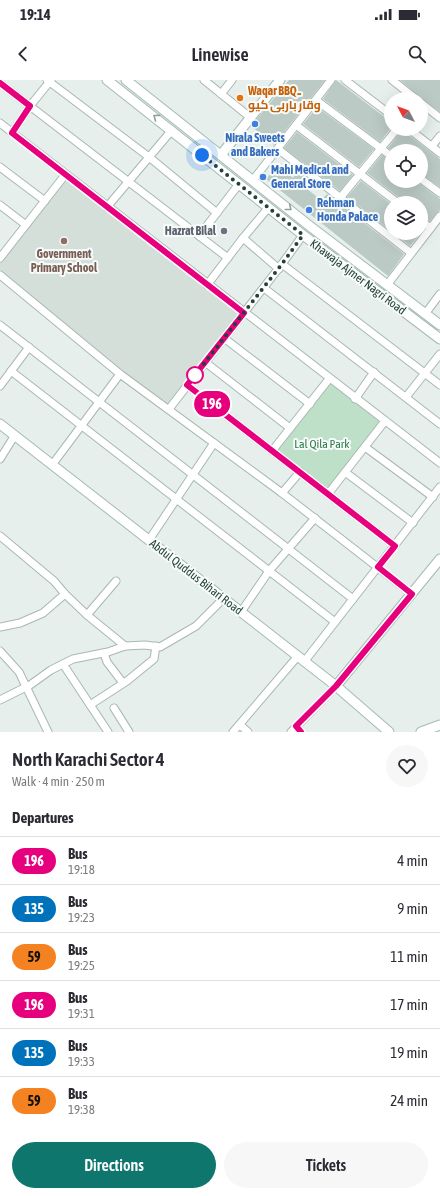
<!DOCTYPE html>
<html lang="en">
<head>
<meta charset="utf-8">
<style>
  :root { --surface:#fff; --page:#f7f7f7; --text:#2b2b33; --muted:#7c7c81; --line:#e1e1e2; --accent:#0f766e }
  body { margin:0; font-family:"Asap Condensed",Cairo,sans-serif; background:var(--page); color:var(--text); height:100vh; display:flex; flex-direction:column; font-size:15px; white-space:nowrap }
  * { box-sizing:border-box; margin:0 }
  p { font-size:13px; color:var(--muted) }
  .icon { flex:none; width:22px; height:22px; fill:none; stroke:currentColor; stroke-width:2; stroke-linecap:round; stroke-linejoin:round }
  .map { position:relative; height:652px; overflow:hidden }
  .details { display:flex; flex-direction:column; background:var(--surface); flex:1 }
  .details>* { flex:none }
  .badge { padding:0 8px; border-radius:13px; font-size:14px; line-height:26px }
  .needle { width:26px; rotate:311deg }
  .tools { position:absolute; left:384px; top:12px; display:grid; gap:8px }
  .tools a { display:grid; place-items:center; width:44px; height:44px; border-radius:50%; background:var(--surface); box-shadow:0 4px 16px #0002; font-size:20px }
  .you { position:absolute; width:20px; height:20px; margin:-10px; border:3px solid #fff; border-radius:50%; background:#1a73e8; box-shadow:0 0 0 6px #1a73e833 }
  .map>.badge { position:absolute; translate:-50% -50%; box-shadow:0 0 0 2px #fff }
  h2 { padding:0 12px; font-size:15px; line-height:36px }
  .round { display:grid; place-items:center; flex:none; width:42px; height:42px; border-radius:21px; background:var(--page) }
  .overview { display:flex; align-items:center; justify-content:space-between; height:68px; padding:0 12px }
  h1 { font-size:19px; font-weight:600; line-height:30px }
  .action { display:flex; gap:8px; margin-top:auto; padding:8px 12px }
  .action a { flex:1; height:46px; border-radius:24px; background:var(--accent); color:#fff; font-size:16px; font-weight:600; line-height:46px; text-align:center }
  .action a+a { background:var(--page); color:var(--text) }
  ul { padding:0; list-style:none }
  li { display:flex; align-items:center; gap:12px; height:48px; padding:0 12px; border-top:1px solid var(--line) }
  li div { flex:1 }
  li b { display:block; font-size:15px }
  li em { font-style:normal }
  li .badge { min-width:44px; font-weight:700; text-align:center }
  .status { display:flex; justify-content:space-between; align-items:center; height:28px; padding:0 20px; background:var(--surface); direction:ltr }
  .status svg { height:11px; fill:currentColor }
  header { display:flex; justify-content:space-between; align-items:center; height:52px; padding:0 12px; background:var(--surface); font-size:18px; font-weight:600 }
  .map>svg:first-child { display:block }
  .built { fill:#d4dfda }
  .green { fill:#bfe0c8 }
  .building { fill:#bbcac4 }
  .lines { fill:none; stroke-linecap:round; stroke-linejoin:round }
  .street-casing { stroke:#a8b8b2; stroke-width:9 }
  .secondary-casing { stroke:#a4bbb3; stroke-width:11 }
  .street { stroke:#fff; stroke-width:7 }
  .secondary { stroke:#fff; stroke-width:9 }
  .oneway { stroke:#92a09c }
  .line-casing { stroke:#fff; stroke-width:9 }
  .line { stroke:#e6007e; stroke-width:6 }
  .walk { stroke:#24423a; stroke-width:4; stroke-dasharray:0 7.2 }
  .food-dot { fill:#e8710a; stroke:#f7fbf9; stroke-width:1.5 }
  .shop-dot { fill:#3f7fe0; stroke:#f7fbf9; stroke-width:1.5 }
  .worship-dot { fill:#6b7280; stroke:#f7fbf9; stroke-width:1.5 }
  .education-dot { fill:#8d6e63; stroke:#f7fbf9; stroke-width:1.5 }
  .stop-dot { fill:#fff; stroke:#e6007e; stroke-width:2 }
  .labels { text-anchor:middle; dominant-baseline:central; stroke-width:4; stroke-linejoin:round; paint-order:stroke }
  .food-label { font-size:12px; font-weight:bold; fill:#c56008; stroke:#f7fbf9; text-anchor:start }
  .shop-label { font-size:12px; font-weight:bold; fill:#366cbe; stroke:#f7fbf9; text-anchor:start }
  .worship-label { font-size:12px; font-weight:bold; fill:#5b616d; stroke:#f7fbf9; text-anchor:end }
  .education-label { font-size:12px; font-weight:bold; fill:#785e54; stroke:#f7fbf9 }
  .street-label { font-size:12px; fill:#24423a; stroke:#f7fbf9 }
  .park-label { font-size:12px; fill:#2d7a4b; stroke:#f7fbf9 }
</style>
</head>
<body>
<div class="status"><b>19:14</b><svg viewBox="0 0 49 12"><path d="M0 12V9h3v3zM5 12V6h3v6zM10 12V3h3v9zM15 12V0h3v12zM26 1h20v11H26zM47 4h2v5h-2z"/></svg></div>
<header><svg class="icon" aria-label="back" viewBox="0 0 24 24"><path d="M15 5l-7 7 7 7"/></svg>Linewise<svg class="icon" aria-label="search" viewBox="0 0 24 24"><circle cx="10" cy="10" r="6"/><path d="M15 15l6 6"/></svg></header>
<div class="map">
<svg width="440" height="652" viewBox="0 0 440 652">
  <rect width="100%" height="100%" fill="#e6efeb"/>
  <path class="built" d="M65 95 244 233 169 327 0 195V178Z"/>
  <path class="green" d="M329 299 385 341 328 414 272 371Z"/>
  <g class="building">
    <path d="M289 0H325L274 65 251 46Z"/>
    <path d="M336 0 391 42V48L380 62 323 19Z"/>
    <path d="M400 0H440V32L421 18Z"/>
    <path d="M317 27 374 69 359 87 303 44Z"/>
    <path d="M402 50 440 79V107L421 94V71H393L388 68Z"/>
    <path d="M297 52 353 95 340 111 284 68Z"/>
    <path d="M382 75 391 81V101H416L440 119V130L430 141 421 136V123H403L401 119 367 93Z"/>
    <path d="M278 85 293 98 298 91 312 102 307 109 321 120 327 114 404 174 388 196 266 99Z"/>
    <path d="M361 101 391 124V151L347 117Z"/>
    <path d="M394 153H421L410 166Z"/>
  </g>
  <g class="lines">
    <defs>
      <g id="street">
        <path d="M47 0 149 77 217 133"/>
        <path d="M204 0 251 38"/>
        <path d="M345 0 391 35"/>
        <path d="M392 0 416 19"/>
        <path d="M0 3 228 178"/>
        <path d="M221 14 232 0"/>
        <path d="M316 20 391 76"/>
        <path d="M421 23 440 38"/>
        <path d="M0 43 440 383"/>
        <path d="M296 45 398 123"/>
        <path d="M409 49 440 73"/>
        <path d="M12 53 30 26 51 0"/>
        <path d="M432 66 440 56"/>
        <path d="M278 69 411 173"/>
        <path d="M0 87 45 121"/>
        <path d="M421 99 440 113"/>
        <path d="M253 100 331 0"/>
        <path d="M340 118 397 49"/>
        <path d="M0 125 26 145"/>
        <path d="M107 127 172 50"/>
        <path d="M421 141 431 148"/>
        <path d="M199 156 239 104"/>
        <path d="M243 158 269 127"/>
        <path d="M0 178 65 95"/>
        <path d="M282 184 440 305"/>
        <path d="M0 195 120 294 282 413 412 514"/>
        <path d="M207 205 243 158 279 189"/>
        <path d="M387 205 440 136"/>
        <path d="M264 208 440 344"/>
        <path d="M425 234 440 214"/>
        <path d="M0 245 353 519"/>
        <path d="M224 258 310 324"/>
        <path d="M205 282 290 348"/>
        <path d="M11 291 335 542"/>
        <path d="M187 305 395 466"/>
        <path d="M0 306 29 267"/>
        <path d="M406 317 440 274"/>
        <path d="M355 319 374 292"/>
        <path d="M169 329 282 184 303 155"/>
        <path d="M365 367 433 417"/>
        <path d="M272 371 329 299"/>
        <path d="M0 379 15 355"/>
        <path d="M52 385 120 294"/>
        <path d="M345 392 413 443"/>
        <path d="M282 413 300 392"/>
        <path d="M328 414 385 341"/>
        <path d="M0 456 54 501 65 514 87 535 125 566"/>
        <path d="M149 460 214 363"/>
        <path d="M241 532 269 491 315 438"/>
        <path d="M87 535 116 501"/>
        <path d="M0 547 20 543 43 533 65 514"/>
        <path d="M0 571 19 592 48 652"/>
        <path d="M104 573 107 582 123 603"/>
        <path d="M304 582 440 407"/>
        <path d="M63 584 108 652"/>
        <path d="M0 620 30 605 51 590 73 579 108 572 125 566 145 565 160 567 196 546 223 519"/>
        <path d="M90 625 127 601 154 579 156 566"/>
        <path d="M114 628 129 652"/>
        <path d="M240 645 248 652"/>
        <path d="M233 652 298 576"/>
        <path d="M291 652 336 606"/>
      </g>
      <g id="secondary">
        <path d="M107 0 303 155 440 259"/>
        <path d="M126 0 311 147 440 245"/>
        <path d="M221 75 280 0"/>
        <path d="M0 344 336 606 389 652"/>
        <path d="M336 606 440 479"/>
        <path d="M421 652 440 645"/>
      </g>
    </defs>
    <use href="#street" class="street-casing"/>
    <use href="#secondary" class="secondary-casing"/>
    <use href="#street" class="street"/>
    <use href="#secondary" class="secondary"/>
  </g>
  <defs><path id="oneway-chevron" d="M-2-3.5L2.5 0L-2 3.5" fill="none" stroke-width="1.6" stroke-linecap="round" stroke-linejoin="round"/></defs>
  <g class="oneway">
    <use href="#oneway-chevron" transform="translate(156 37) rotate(-143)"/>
    <use href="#oneway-chevron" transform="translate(289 128) rotate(39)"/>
  </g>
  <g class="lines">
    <defs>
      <path id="line" d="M0 3 30 26 12 53 244 233 187 305 395 466 378 487 412 514 336 606 296 646 301 652"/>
    </defs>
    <use href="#line" class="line-casing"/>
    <use href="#line" class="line"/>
    <path class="walk" d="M195 295 282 184 303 155 202 75"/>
  </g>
  <circle class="food-dot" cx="240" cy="18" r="4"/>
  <g class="shop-dot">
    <circle cx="255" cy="44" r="4"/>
    <circle cx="263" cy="97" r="4"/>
    <circle cx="309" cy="130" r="4"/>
  </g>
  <circle class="worship-dot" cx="224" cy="151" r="4"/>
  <circle class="education-dot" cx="64" cy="161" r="4"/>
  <circle class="stop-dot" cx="195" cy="295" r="8"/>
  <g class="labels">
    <g class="food-label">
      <text x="248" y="11">Waqar BBQ۔<tspan x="248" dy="14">وقار باربی کیو</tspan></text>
    </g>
    <g class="shop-label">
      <text x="255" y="58" text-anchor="middle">Nirala Sweets<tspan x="255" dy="14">and Bakers</tspan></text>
      <text x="271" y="90">Mahi Medical and<tspan x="271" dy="14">General Store</tspan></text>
      <text x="317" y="123">Rehman<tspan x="317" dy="14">Honda Palace</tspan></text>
    </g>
    <g class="worship-label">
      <text x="216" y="151">Hazrat Bilal</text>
    </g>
    <g class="education-label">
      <text x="64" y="174">Government<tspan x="64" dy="14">Primary School</tspan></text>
    </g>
    <g class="street-label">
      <text transform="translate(358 197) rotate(37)">Khawaja Ajmer Nagri Road</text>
      <text transform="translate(196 497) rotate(38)">Abdul Quddus Bihari Road</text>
    </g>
    <g class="park-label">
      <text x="322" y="364">Lal Qila Park</text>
    </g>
  </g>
</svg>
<div class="tools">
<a><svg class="needle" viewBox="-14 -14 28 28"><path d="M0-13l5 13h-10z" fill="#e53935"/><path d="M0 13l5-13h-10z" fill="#7c7c81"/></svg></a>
<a><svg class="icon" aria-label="locate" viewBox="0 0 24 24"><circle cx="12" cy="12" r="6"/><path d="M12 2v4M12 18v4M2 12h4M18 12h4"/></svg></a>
<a><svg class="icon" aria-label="layers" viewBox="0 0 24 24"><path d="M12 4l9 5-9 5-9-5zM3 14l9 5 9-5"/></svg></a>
</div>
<div class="you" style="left:202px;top:75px"></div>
<b class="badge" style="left:212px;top:324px;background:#e6007e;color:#fff">196</b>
</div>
<section class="details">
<div class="overview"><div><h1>North Karachi Sector 4</h1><p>Walk · 4 min · 250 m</p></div><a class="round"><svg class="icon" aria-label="heart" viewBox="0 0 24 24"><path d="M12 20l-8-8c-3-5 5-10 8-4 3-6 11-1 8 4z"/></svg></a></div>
<h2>Departures</h2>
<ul>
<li><span class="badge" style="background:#e6007e;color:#fff">196</span><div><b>Bus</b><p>19:18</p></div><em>4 min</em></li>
<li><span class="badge" style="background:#0072bc;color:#fff">135</span><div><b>Bus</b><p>19:23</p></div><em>9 min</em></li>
<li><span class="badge" style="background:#f58220;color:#111">59</span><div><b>Bus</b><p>19:25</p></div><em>11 min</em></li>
<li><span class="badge" style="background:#e6007e;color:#fff">196</span><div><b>Bus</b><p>19:31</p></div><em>17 min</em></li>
<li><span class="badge" style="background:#0072bc;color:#fff">135</span><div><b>Bus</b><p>19:33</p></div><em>19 min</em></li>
<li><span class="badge" style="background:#f58220;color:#111">59</span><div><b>Bus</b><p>19:38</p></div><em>24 min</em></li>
</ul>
<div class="action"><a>Directions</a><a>Tickets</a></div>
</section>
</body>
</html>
